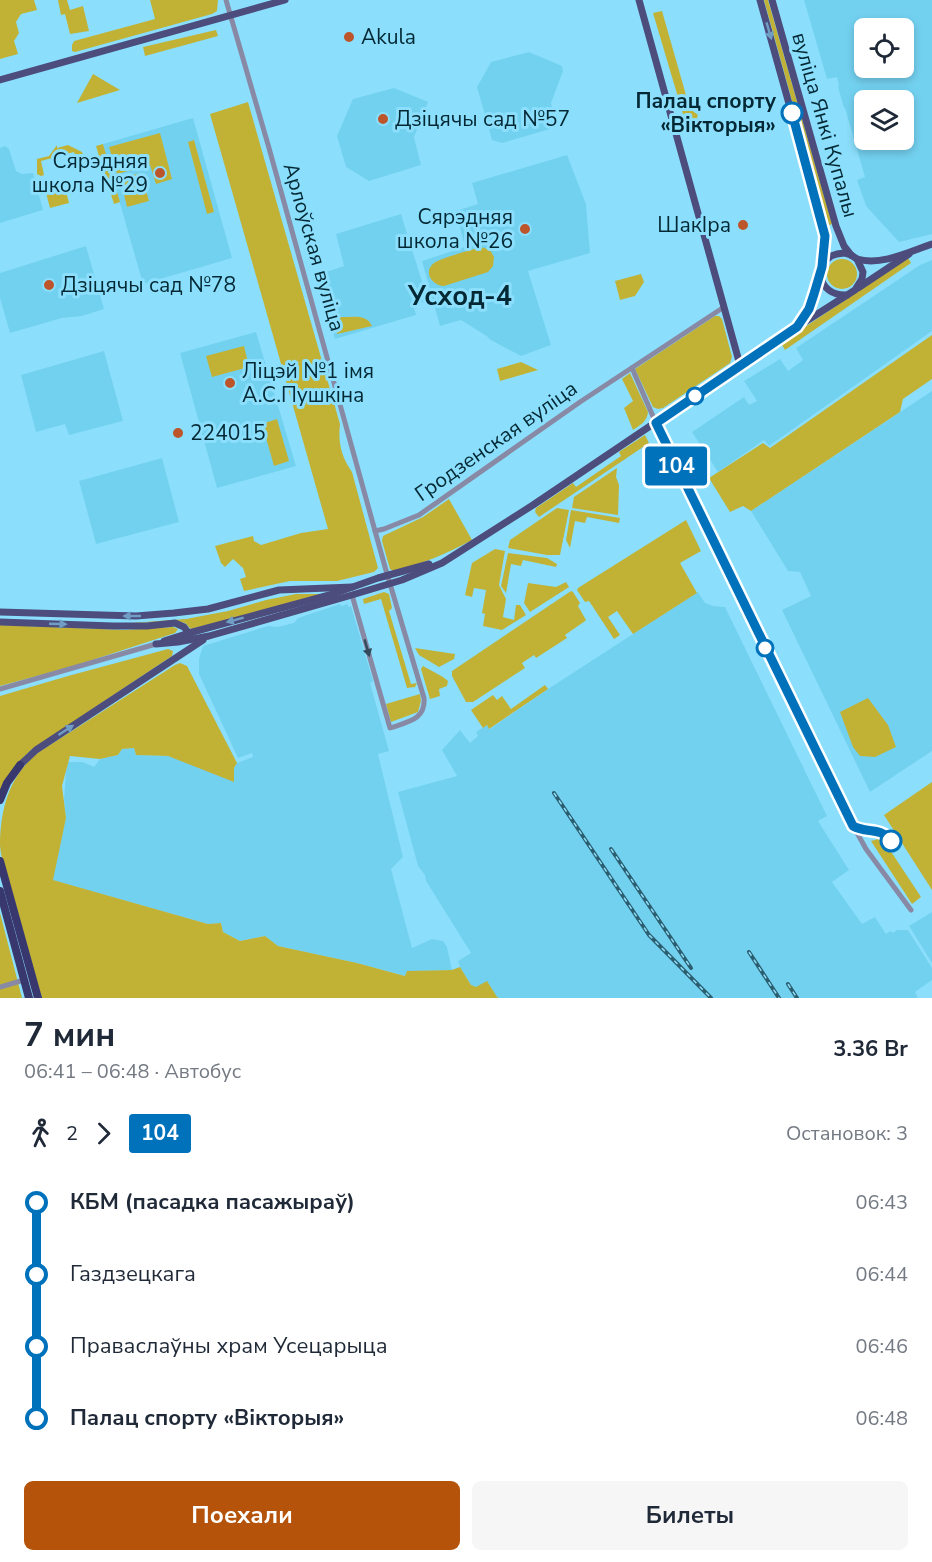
<!DOCTYPE html>
<html lang="ru">
<head>
<meta charset="utf-8">
<style>
  :root { --surface:#fff; --page:#f6f6f7; --text:#1f2937; --muted:#747a83; --accent:#b45309 }
  body { margin:0; font-family:"Nunito Sans",sans-serif; background:var(--page); color:var(--text); height:100vh; display:flex; flex-direction:column; font-size:22px; white-space:nowrap }
  * { box-sizing:border-box; margin:0 }
  p { font-size:20px; color:var(--muted) }
  .icon { flex:none; width:33px; height:33px; fill:none; stroke:currentColor; stroke-width:2; stroke-linecap:round; stroke-linejoin:round }
  .map { position:relative; height:998px; overflow:hidden }
  .sheet { display:flex; flex-direction:column; background:var(--surface); flex:1 }
  .sheet>* { flex:none }
  .badge { padding:0 12px; border-radius:4px; font-size:21px; line-height:39px }
  .controls { position:absolute; left:854px; top:18px; display:grid; gap:12px }
  .controls a { display:grid; place-items:center; width:60px; height:60px; border-radius:9px; background:var(--surface); box-shadow:0 3px 9px #0003; font-size:30px }
  .map>.badge { position:absolute; translate:-50% -50%; box-shadow:0 0 0 3px #fff }
  .legs { display:flex; align-items:center; gap:9px; height:66px; padding:0 24px; font-size:20px }
  .legs p { margin-inline-start:auto }
  .summary { display:flex; align-items:center; justify-content:space-between; height:102px; padding:0 24px }
  h1 { font-size:33px; font-weight:700; line-height:45px }
  .cta { display:flex; gap:12px; margin-top:auto; padding:12px 24px }
  .cta a { flex:1; height:69px; border-radius:9px; background:var(--accent); color:#fff; font-size:24px; font-weight:700; line-height:69px; text-align:center }
  .cta a+a { background:var(--page); color:var(--text) }
  ul { padding:0 24px; list-style:none }
  li { display:flex; align-items:center; gap:21px; height:72px; font-size:22px }
  li i { display:grid; place-items:center; width:9px; height:100%; margin:0 8px; background:currentColor }
  li i::after { content:''; width:15px; height:15px; margin:-8px; border:4px solid; border-radius:50%; background:var(--surface) }
  li p { margin-inline-start:auto }
  li:first-child i { background:linear-gradient(#0000 50%,currentColor 0) }
  li:last-child i { background:linear-gradient(currentColor 50%,#0000 0) }
  .map>svg:first-child { display:block }
  .built { fill:#73d1f0; fill-rule:evenodd }
  .green { fill:#c1b236 }
  .lines { fill:none; stroke-linecap:round; stroke-linejoin:round }
  .minor { stroke:#8889a5; stroke-width:5 }
  .major { stroke:#4d4d7d; stroke-width:7 }
  .highway { stroke:#39386e; stroke-width:8 }
  .rail-casing { stroke:#2b5e6f; stroke-width:4 }
  .rail { stroke:#8bdffc; stroke-width:1.5; stroke-dasharray:4.5; stroke-linecap:butt }
  .oneway { fill:#6f9dc3 }
  .oneway2 { fill:#324a5c }
  .line-1-casing { stroke:#fff; stroke-width:14 }
  .line-1 { stroke:#0072bc; stroke-width:9 }
  .poi-dot { fill:#bc562a; stroke:#8bdffc; stroke-width:2 }
  .stop-1-dot { fill:#fff; stroke:#0072bc; stroke-width:3 }
  .labels { text-anchor:middle; dominant-baseline:central; stroke-width:6; stroke-linejoin:round; paint-order:stroke }
  .poi-label { font-size:21px; fill:#032834; stroke:#8bdffc; text-anchor:start }
  .stop-label { font-size:21px; font-weight:bold; fill:#032834; stroke:#8bdffc; text-anchor:end }
  .street-label { font-size:21px; fill:#032834; stroke:#8bdffc }
  .district-label { font-size:27px; font-weight:bold; fill:#032834; stroke:#8bdffc }
</style>
</head>
<body>
<div class="map">
<svg width="932" height="998" viewBox="0 0 932 998">
  <rect width="100%" height="100%" fill="#8bdffc"/>
  <g class="built">
    <path d="M804 0H932V234L899 242 866 206 857 180 865 177 845 108H844L838 87 839 86 837 77 827 79ZM864 28H903V68H864ZM864 100H903V140H864Z"/>
    <path d="M529 52 562 66 563 71 551 103 557 127 502 143 492 140 477 87 491 62Z"/>
    <path d="M394 88 428 102 414 137 421 165 369 181 346 167 337 136 353 99Z"/>
    <path d="M193 118 232 258 143 284 103 144Z"/>
    <path d="M5 146 9 149 16 171 22 174 33 173 43 210 0 223V148Z"/>
    <path d="M567 155 586 204 590 253 528 271 551 345 521 356 489 339 488 337 461 320 440 326 422 261 465 247 456 211 478 204 472 183Z"/>
    <path d="M401 214 428 301 419 303 414 308 416 315 335 339 317 275 344 266 336 234Z"/>
    <path d="M86 246 104 309 82 316 62 318 10 333 0 298V273Z"/>
    <path d="M932 260V331L769 446 764 440 718 472 692 432 744 397 749 405 757 401 744 381 780 359 788 371 803 360 796 348 920 265Z"/>
    <path d="M256 332 296 466 217 488 180 353Z"/>
    <path d="M104 351 123 421 69 435 65 424 36 432 21 375Z"/>
    <path d="M932 391V751L870 792 782 610 811 596 800 572 788 571 751 511Z"/>
    <path d="M162 458 179 522 96 544 79 481Z"/>
    <path d="M698 592 705 603 713 606 725 607 825 812 827 816 818 821 849 870 832 882 862 924 875 917 886 934 890 931 894 933 896 930H908L932 968V980L915 992 918 998H499L471 985 460 967 458 961 471 953 426 881 425 875 418 866 398 792 457 776 442 750 460 730 470 743 478 736 476 732 487 725 490 729 548 689Z"/>
    <path d="M340 604 341 606 348 604V607L351 606 373 681 370 683 389 751 378 754 403 857 391 869 412 948 432 939 443 941 447 947 452 970 408 971 406 976 357 963 278 946 265 936 240 941 223 932 221 923 208 924 52 880 66 818 64 799 66 772 68 762H83L94 767 100 759 118 755 122 749 134 748 136 755 168 756 185 761 234 768 237 763 253 757 252 753 238 758 199 674V659L203 646 268 626 278 627 294 623 298 618Z"/>
    <path d="M932 912V963L909 926Z"/>
  </g>
  <g class="green">
    <path d="M0 0H34L37 10 21 14 16 22 19 33 14 41 18 54 0 59Z"/>
    <path d="M58 0H67L70 10 83 6 89 31 70 34 65 14 61 15Z"/>
    <path d="M150 0H218L217 11 212 14 75 52 72 51V45L74 41 155 19Z"/>
    <path d="M764 0H768L832 224 827 226Z"/>
    <path d="M662 11 690 109 698 115 694 125 683 114 653 13Z"/>
    <path d="M216 30 218 36 145 56 143 47Z"/>
    <path d="M93 74 120 90 77 103Z"/>
    <path d="M248 102 340 424C338 443 341 456 352 472L378 568 374 572 337 581H290L244 591 240 579 246 577 243 568 233 559 225 567 221 563 215 546 253 536 254 541 261 545 301 533 328 529 210 114Z"/>
    <path d="M160 133 172 179 156 184 150 165 117 174 109 147Z"/>
    <path d="M194 140 214 212 207 214 188 142Z"/>
    <path d="M103 144 120 202 114 204 104 172 97 167 95 157 99 156 96 146Z"/>
    <path d="M57 145V148L68 145 82 152 87 168 79 170 74 152 41 161 44 175 41 176 37 174V159L49 156Z"/>
    <path d="M141 173 149 201 127 207 120 178Z"/>
    <path d="M64 184 69 203 50 208 45 189Z"/>
    <path d="M481 247 490 250 494 257 493 266 488 272 444 286C433 286 422 272 434 263 441 258 471 250 481 247Z"/>
    <path d="M908 258 911 263 785 350 781 343Z"/>
    <circle cx="842" cy="274" r="15"/>
    <path d="M641 274 644 282 635 296 620 300 615 281Z"/>
    <path d="M715 316H719L722 319 732 357 730 363 663 408 658 409 653 407 635 369Z"/>
    <path d="M341 317C353 317 367 314 372 326L337 334 334 319Z"/>
    <path d="M932 335V379L903 399 900 412 751 511 743 506 730 512 709 478 763 443 770 448Z"/>
    <path d="M244 346 249 367 212 377 206 356Z"/>
    <path d="M521 362 538 370 500 381 497 369Z"/>
    <path d="M630 373 648 412C647 422 640 425 633 430L624 408 633 401 622 379Z"/>
    <path d="M277 419 289 461 274 466 262 424Z"/>
    <path d="M645 435 649 443 539 517 535 512 536 508 573 483 576 487 621 456 619 452Z"/>
    <path d="M617 468 616 477 619 485 618 515 572 508 574 497Z"/>
    <path d="M449 499 472 540C446 554 423 563 395 572L390 569 382 541 383 536 423 517Z"/>
    <path d="M557 508 569 510 560 555H547L508 548 510 540Z"/>
    <path d="M571 510 620 518 619 523 587 517 585 523 575 521 570 548 566 540Z"/>
    <path d="M686 520 701 551 680 563 697 593 633 634 617 611 608 617 620 635 614 639 589 601 585 602 577 590 578 588Z"/>
    <path d="M495 549 505 551 499 585 506 599 503 617 514 620 516 605H520L526 615 502 630 483 626 485 614 482 613 486 590 474 588 472 597 465 595 472 563Z"/>
    <path d="M508 553 547 558 557 564 556 567 523 560 521 566 511 564 506 593 501 586Z"/>
    <path d="M566 582 569 587 530 612 524 603 528 583 556 587Z"/>
    <path d="M571 591 573 592 580 603 578 606 586 620 585 621 565 635 567 638 536 658 534 655 522 663 525 668 473 702H466L452 676V671Z"/>
    <path d="M384 592 389 594 392 608 389 611 411 684 417 683 415 687 407 688 381 599 364 604 363 599Z"/>
    <path d="M296 594H331L191 629 185 623 177 621 117 624 186 619 228 611 266 600Z"/>
    <path d="M0 625 125 630 173 627 178 629 175 633 74 666 0 686Z"/>
    <path d="M415 648 455 654 454 659 439 667 419 655Z"/>
    <path d="M168 649 173 651 172 656 31 750 18 763 0 792V696L68 676Z"/>
    <path d="M180 663 187 666 237 763 234 768V782L168 756 136 755 134 748 122 749 118 755 100 759 70 756 62 786 66 818 53 880 208 924 221 923 223 932 240 941 265 936 278 946 357 963 405 976 407 971 452 970 460 967 471 985 476 987 487 981 497 997 499 998H42C33 968 25 939 17 909 11 889 2 866 0 846 0 810 9 775 39 752L175 665Z"/>
    <path d="M423 666 443 677 448 681 447 686 439 689 440 696 430 699 421 669Z"/>
    <path d="M545 685 548 689 489 729 487 725 483 728 471 710 493 695 497 700 502 696 511 709Z"/>
    <path d="M420 694 421 701 418 712 391 722 386 704Z"/>
    <path d="M868 698 888 725 896 747 875 757 860 756 853 747 840 712Z"/>
    <path d="M932 782V890L884 815Z"/>
    <path d="M882 838 921 897 912 904 871 841Z"/>
    <path d="M0 913 22 998H0Z"/>
  </g>
  <g class="lines">
    <g class="minor">
      <path d="M226 0 269 148 385 567 424 698C426 720 407 722 390 728L352 595"/>
      <path d="M632 368 662 437 845 811 866 849 911 910"/>
      <path d="M375 531 384 529 419 515 580 402 724 307"/>
      <path d="M0 689 156 644"/>
      <path d="M0 987 24 980"/>
    </g>
    <g class="major">
      <path d="M639 0 740 365"/>
      <path d="M760 0 824 229C825 236 825 242 825 249 824 257 821 265 821 273 820 288 834 296 847 295"/>
      <path d="M772 0 836 226 844 246 851 255"/>
      <path d="M0 80 285 0"/>
      <path d="M857 259C881 266 909 252 932 244"/>
      <path d="M858 288 909 254"/>
      <path d="M800 324 809 309 820 276"/>
      <path d="M0 612 136 616 174 613 208 609 279 590 352 587"/>
      <path d="M0 622 113 626H147L175 623 184 627 190 635"/>
      <path d="M164 641 189 633 333 594 378 578 429 564"/>
      <path d="M156 644 178 642 209 636 352 595 402 580 442 563 533 505 797 327 855 290 862 279 863 272 857 259 851 255 844 253 837 254 831 256 825 261 822 267"/>
      <path d="M20 765 36 750 203 640"/>
    </g>
    <g class="highway">
      <path d="M0 800 7 783 20 765"/>
      <path d="M0 861 38 998"/>
      <path d="M0 891 29 998"/>
    </g>
    <defs>
      <g id="rail">
        <path d="M554 793 649 935 711 998"/>
        <path d="M611 849 691 968"/>
        <path d="M749 952 779 998"/>
        <path d="M788 984 797 998"/>
      </g>
    </defs>
    <use href="#rail" class="rail-casing"/>
    <use href="#rail" class="rail"/>
  </g>
  <defs><path id="oneway-solid" d="M-6-.8H1V-3.2L6.5 0L1 3.2V.8H-6Z" transform="scale(1.5)"/></defs>
  <g class="oneway">
    <use href="#oneway-solid" transform="translate(769 31) rotate(74)"/>
    <use href="#oneway-solid" transform="translate(132 616) rotate(180)"/>
    <use href="#oneway-solid" transform="translate(235 620) rotate(165)"/>
    <use href="#oneway-solid" transform="translate(58 624) rotate(2)"/>
    <use href="#oneway-solid" transform="translate(66 730) rotate(-33)"/>
  </g>
  <use class="oneway2" href="#oneway-solid" transform="translate(367 648) rotate(74)"/>
  <g class="lines">
    <defs>
      <path id="line-1" d="M792 113 825 236 822 267 814 294 809 309 797 327 656 423 853 826C867 834 880 826 891 841"/>
    </defs>
    <use href="#line-1" class="line-1-casing"/>
    <use href="#line-1" class="line-1"/>
  </g>
  <g class="poi-dot">
    <circle cx="349" cy="37" r="6"/>
    <circle cx="383" cy="119" r="6"/>
    <circle cx="160" cy="173" r="6"/>
    <circle cx="743" cy="225" r="6"/>
    <circle cx="525" cy="229" r="6"/>
    <circle cx="49" cy="285" r="6"/>
    <circle cx="230" cy="383" r="6"/>
    <circle cx="178" cy="433" r="6"/>
  </g>
  <g class="stop-1-dot">
    <circle cx="792" cy="113" r="10"/>
    <circle cx="695" cy="396" r="8"/>
    <circle cx="765" cy="648" r="8"/>
    <circle cx="891" cy="841" r="10"/>
  </g>
  <g class="labels">
    <g class="poi-label">
      <text x="361" y="37">Akula</text>
      <text x="395" y="119">Дзіцячы сад №57</text>
      <text x="148" y="161" text-anchor="end">Сярэдняя<tspan x="148" dy="24">школа №29</tspan></text>
      <text x="513" y="217" text-anchor="end">Сярэдняя<tspan x="513" dy="24">школа №26</tspan></text>
      <text x="731" y="225" text-anchor="end">ШакІра</text>
      <text x="61" y="285">Дзіцячы сад №78</text>
      <text x="242" y="371">Ліцэй №1 імя<tspan x="242" dy="24">А.С.Пушкіна</tspan></text>
      <text x="190" y="433">224015</text>
    </g>
    <g class="stop-label">
      <text x="776" y="101">Палац спорту<tspan x="776" dy="24">«Вікторыя»</tspan></text>
    </g>
    <g class="street-label">
      <text transform="translate(825 125) rotate(74)">вуліца Янкі Купалы</text>
      <text transform="translate(314 247) rotate(74)">Арлоўская вуліца</text>
      <text transform="translate(496 441) rotate(-35)">Гродзенская вуліца</text>
    </g>
    <g class="district-label">
      <text x="460" y="296">Усход-4</text>
    </g>
  </g>
</svg>
<div class="controls">
<a><svg class="icon" aria-label="locate" viewBox="0 0 24 24"><circle cx="12" cy="12" r="6"/><path d="M12 2v4M12 18v4M2 12h4M18 12h4"/></svg></a>
<a><svg class="icon" aria-label="layers" viewBox="0 0 24 24"><path d="M12 4l9 5-9 5-9-5zM3 14l9 5 9-5"/></svg></a>
</div>
<b class="badge" style="left:676px;top:466px;background:#0072bc;color:#fff">104</b>
</div>
<section class="sheet">
<div class="summary"><div><h1>7 мин</h1><p>06:41 – 06:48 · Автобус</p></div><b>3.36 Br</b></div>
<div class="legs"><svg class="icon" aria-label="walk" viewBox="0 0 24 24"><circle cx="13" cy="4" r="2"/><path d="M13 8l-2 6 4 7M11 14l-3 7M7 12l3-4h3l4 4"/></svg>2<svg class="icon" aria-label="forward" viewBox="0 0 24 24"><path d="M9 5l7 7-7 7"/></svg><b class="badge" style="background:#0072bc;color:#fff">104</b><p>Остановок: 3</p></div>
<ul>
<li><i style="color:#0072bc"></i><b>КБМ (пасадка пасажыраў)</b><p>06:43</p></li>
<li><i style="color:#0072bc"></i><span>Газдзецкага</span><p>06:44</p></li>
<li><i style="color:#0072bc"></i><span>Праваслаўны храм Усецарыца</span><p>06:46</p></li>
<li><i style="color:#0072bc"></i><b>Палац спорту «Вікторыя»</b><p>06:48</p></li>
</ul>
<div class="cta"><a>Поехали</a><a>Билеты</a></div>
</section>
</body>
</html>
